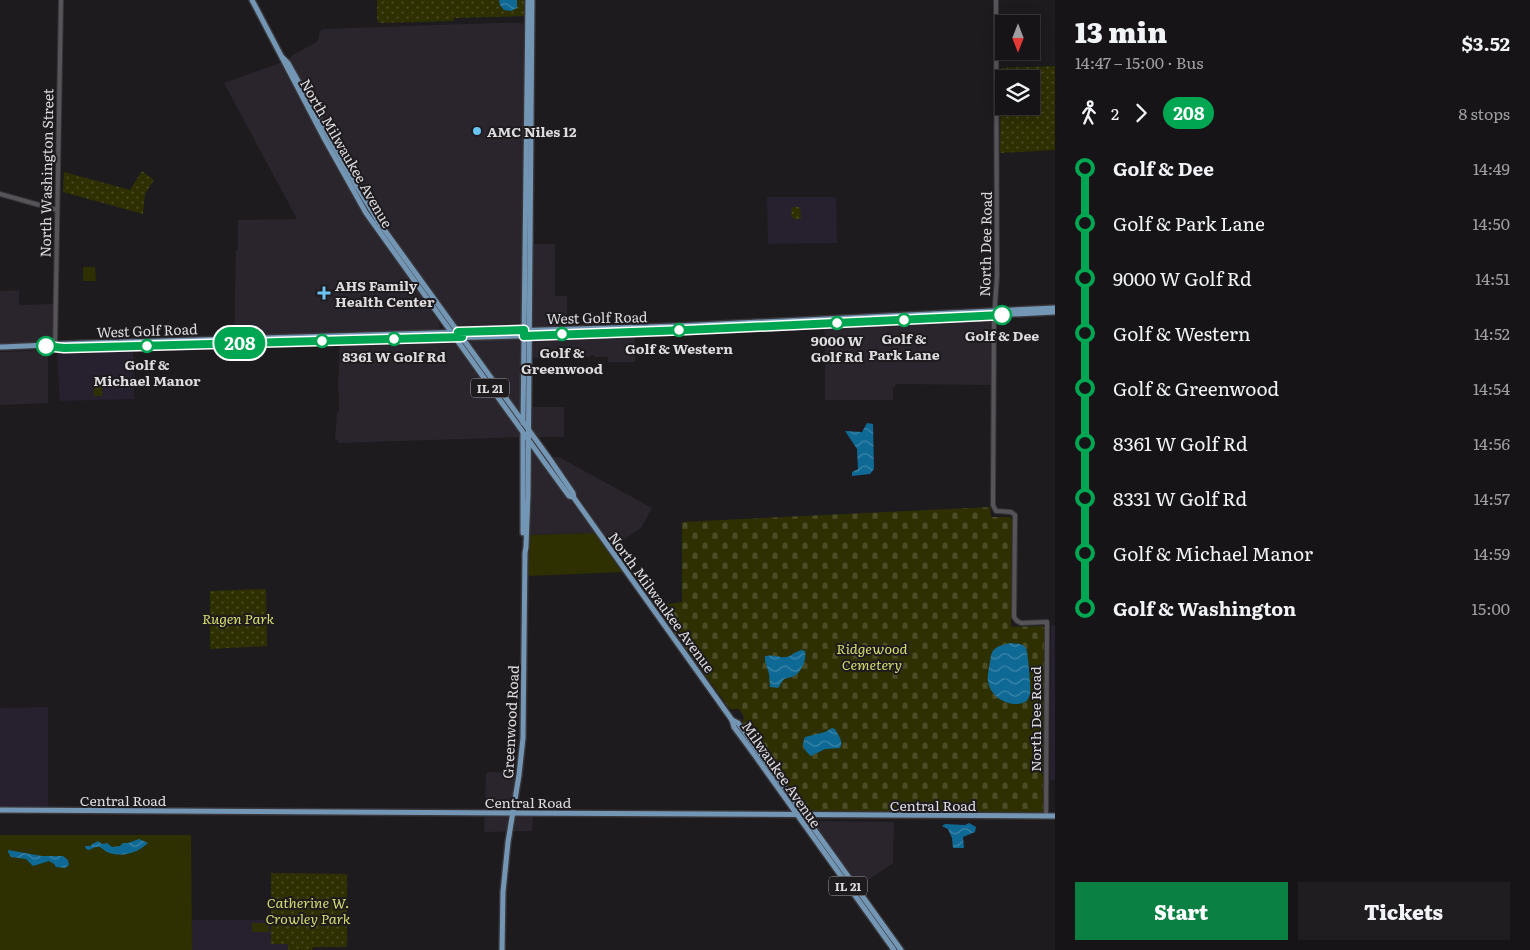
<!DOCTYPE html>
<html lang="en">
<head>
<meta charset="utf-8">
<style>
  :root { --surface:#161417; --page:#1f1d20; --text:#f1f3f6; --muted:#9e9ea1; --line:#353336; --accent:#0b8043 }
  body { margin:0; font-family:Literata,serif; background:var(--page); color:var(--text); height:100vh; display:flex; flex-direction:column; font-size:19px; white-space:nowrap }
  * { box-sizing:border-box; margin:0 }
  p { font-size:16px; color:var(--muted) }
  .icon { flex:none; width:28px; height:28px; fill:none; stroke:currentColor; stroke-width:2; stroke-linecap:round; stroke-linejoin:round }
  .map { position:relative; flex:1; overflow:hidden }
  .side { display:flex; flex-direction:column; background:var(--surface); width:475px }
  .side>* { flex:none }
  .badge { padding:0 10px; border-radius:16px; font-size:18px; line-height:32px }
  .needle { width:32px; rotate:180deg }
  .controls { position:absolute; left:995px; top:15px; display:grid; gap:10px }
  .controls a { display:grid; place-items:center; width:45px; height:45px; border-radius:0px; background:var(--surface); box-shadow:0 2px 12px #0003,0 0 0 1px var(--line); font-size:25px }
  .map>.badge { position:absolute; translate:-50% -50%; box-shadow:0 0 0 2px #fff }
  .legs { display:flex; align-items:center; gap:8px; height:55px; padding:0 20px; font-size:16px }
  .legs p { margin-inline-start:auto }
  .overview { display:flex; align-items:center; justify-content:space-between; height:85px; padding:0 20px }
  h1 { font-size:28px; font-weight:800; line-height:38px }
  .action { display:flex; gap:10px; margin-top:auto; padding:10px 20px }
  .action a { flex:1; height:58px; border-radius:0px; background:var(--accent); color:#fff; font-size:20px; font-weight:800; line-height:58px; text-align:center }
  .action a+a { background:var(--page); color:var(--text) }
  ul { padding:0 20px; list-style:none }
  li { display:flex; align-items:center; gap:18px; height:55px; font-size:19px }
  li i { display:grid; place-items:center; width:8px; height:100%; margin:0 6px; background:currentColor }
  li i::after { content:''; width:12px; height:12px; margin:-6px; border:4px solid; border-radius:50%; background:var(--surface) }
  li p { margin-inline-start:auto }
  li:first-child i { background:linear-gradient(#0000 50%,currentColor 0) }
  li:last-child i { background:linear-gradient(currentColor 50%,#0000 0) }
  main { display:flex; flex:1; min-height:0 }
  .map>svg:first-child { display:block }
  .built { fill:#2a242d }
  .education { fill:#26202f }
  .grass { fill:#2e3002 }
  .cemetery { fill:url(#cemetery-stones) }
  .park { fill:url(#park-dots); fill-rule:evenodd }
  .water { fill:url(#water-waves) }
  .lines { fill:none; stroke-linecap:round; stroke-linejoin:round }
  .minor-casing { stroke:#373538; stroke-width:6 }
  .major-casing { stroke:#373538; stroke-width:8 }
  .minor { stroke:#575459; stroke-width:4 }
  .major { stroke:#7496b5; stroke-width:5 }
  .line-1-casing { stroke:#fff; stroke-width:11 }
  .line-1 { stroke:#00a651; stroke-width:8 }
  .poi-dot { fill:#6ac3f1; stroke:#1e1b1f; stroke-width:2 }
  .stop-1-dot { fill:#fff; stroke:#00a651; stroke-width:2.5 }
  .labels { text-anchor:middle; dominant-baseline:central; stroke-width:4; stroke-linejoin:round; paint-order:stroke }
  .shield { fill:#1e1b1f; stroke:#a4a2a5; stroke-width:1 }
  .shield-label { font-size:12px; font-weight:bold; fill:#dedcdf }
  .poi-label { font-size:14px; font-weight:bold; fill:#dedcdf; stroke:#1e1b1f; text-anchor:start }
  .street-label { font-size:14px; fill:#dedcdf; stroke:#1e1b1f }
  .stop-label { font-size:14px; font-weight:bold; fill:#dedcdf; stroke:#1e1b1f }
  .park-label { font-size:14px; font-style:italic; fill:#d7dd6f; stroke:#1e1b1f }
</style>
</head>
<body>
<main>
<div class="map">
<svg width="1055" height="950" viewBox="0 0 1055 950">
  <defs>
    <pattern id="cemetery-stones" width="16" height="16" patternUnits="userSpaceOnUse" patternTransform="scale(1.25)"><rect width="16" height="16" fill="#2e3002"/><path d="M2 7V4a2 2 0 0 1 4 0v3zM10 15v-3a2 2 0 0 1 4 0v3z" fill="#4c4d26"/></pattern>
    <pattern id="park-dots" width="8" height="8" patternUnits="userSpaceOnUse" patternTransform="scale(1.25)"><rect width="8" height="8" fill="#2e3002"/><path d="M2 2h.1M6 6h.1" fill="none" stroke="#4c4d26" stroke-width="1.8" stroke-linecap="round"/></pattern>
    <pattern id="water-waves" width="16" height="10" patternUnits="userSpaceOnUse" patternTransform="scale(1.25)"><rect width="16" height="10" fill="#0f6995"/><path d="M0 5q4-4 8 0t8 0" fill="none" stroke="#3d85a8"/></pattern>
  </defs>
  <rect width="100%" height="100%" fill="#1e1b1f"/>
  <g class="built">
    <path d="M495 23H522L526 27 522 322 520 326 516 328 460 329 458 327 369 202 288 60 293 55 315 43 318 40 320 31 323 29Z"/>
    <path d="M280 63 283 64 300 96 350 190 372 226 438 321 440 327 437 330 234 336 236 250 238 249V220L297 219 224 83Z"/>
    <path d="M531 244H555V296H567V326L537 327 531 325Z"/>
    <path d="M19 290V305L53 304 52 338 51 341 0 344V291Z"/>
    <path d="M989 317 992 321V385L897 384 893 388V400H825V340L824 327 823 325Z"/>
    <path d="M635 334V362H608V357H594V355H590V357L531 358V343L536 338Z"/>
    <path d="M521 338V408L518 410 470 343 472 340 475 339Z"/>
    <path d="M451 340 455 343 520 432 522 437 338 443V440H335L337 413 339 412 338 383 340 342Z"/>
    <path d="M48 350V403L0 405V352Z"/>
    <path d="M531 407H564V437H536L530 426Z"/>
    <path d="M533 453 536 455 595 533 528 535 530 454Z"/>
    <path d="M555 457H559L652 508 641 528 613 547 552 458Z"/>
    <path d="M488 772 517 773 511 816H533L532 831 484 832 486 775Z"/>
    <path d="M815 821 894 822 893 863 858 887 815 825Z"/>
  </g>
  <g class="education">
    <path d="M767 197H836L837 243 768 244Z"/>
    <path d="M133 347 134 399 60 401 57 355 60 350Z"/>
    <path d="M1051 625H1055V780H1050Z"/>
    <path d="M48 707V807H0V708Z"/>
    <path d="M192 920H271V943L288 944V950H192Z"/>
  </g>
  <g class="grass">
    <path d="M83 267H95L96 281H83Z"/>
    <path d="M595 533 624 572 526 576 528 535Z"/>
    <path d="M0 835H191L192 950H0Z"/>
    <rect x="252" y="923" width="17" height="9"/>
  </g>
  <path class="cemetery" d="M990 507 991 517H1010L1012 519 1011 627 1042 626 1044 628 1043 813 803 811 741 725 744 717 739 709H730L655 606 682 602V522Z"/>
  <g class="park">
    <path d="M377 0H525V16L454 18 453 21 380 23 377 20Z"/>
    <path d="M1055 66V150L1000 153 1001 68ZM1004 79H1031V106H1004Z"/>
    <path d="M142 171 154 180 145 194 143 214 63 192 64 172 130 190Z"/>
    <path d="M792 207H800L801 219H794L791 216Z"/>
    <rect x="94" y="382" width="8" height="14"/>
    <path d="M266 589 267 646 210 649V591Z"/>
    <path d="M271 873 347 874V947H313L312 950H288V944H271Z"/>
  </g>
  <g class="water">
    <path d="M499 0H517V8L511 11 504 10 500 5Z"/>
    <path d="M867 423 873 424 874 469 870 474 852 476V472L858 469 857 449 845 431 862 432Z"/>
    <path d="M1011 643C1016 644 1022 643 1026 648 1028 652 1031 688 1030 693 1030 696 1028 698 1027 701 1012 710 990 698 988 681 987 675 989 668 990 662 991 656 991 651 996 648 1000 645 1006 644 1011 643Z"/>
    <path d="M802 650 805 651C807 660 801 674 792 677 789 678 786 678 784 679L778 688 770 687 769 674 765 661V656C774 654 780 658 786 657 792 656 796 651 802 650Z"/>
    <path d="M832 728 835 729C838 735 844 741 840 748L825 749 811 756C804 750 801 746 805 737L825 732Z"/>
    <path d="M969 823 976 827 975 832 963 837 964 848H953L952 838 948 829 942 826 945 824 965 825Z"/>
    <path d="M139 839 148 843C138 853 121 858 107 852 104 851 101 846 97 847 94 847 92 849 89 850L86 849 85 846H91L92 844 98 841 102 844 107 843 112 847 120 846 123 843H128Z"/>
    <path d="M8 850 42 856H63L68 860 69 865 65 868 56 867 54 864 49 861 33 866 26 859 11 857 8 852Z"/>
  </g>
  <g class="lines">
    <defs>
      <g id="minor">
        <path d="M996 0 997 276 994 319 993 505 996 511 1011 512 1015 515 1014 617 1017 621 1021 623 1047 622 1046 816"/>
        <path d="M0 194 57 210"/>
        <path d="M55 345 61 0"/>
      </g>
      <g id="major">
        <path d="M252 0 324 138 366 213 545 463 569 496 573 497"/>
        <path d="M283 58 288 63 356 185 378 221 549 458 573 493 574 498 732 720 738 723 901 950"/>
        <path d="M55 346 64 348 597 334 1055 312"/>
        <path d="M0 347C30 346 60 344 90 343L677 326 1055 308"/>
        <path d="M523 423 528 0"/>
        <path d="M523 434V533"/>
        <path d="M732 720 734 727 751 750 894 950"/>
        <path d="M0 810 1055 816"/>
        <path d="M502 950 503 892 508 842 519 775 523 738 525 553 526 547 528 494 532 0"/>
      </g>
    </defs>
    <use href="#minor" class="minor-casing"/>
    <use href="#major" class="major-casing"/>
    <use href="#minor" class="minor"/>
    <use href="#major" class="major"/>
  </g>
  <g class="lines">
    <defs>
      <path id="line-1" d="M46 346 64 348 462 337 458 332 524 330V336L686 330 1002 315"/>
    </defs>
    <use href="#line-1" class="line-1-casing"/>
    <use href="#line-1" class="line-1"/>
  </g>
  <g class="poi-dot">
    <circle cx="477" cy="131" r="5"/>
    <path d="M321.5 285.5h5v5h5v5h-5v5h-5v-5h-5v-5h5z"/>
  </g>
  <g class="stop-1-dot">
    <circle cx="1002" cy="315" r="9"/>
    <circle cx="904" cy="320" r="6"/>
    <circle cx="837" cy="323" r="6"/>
    <circle cx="679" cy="330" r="6"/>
    <circle cx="562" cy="334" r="6"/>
    <circle cx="394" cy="339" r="6"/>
    <circle cx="322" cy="341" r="6"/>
    <circle cx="46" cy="346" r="9"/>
    <circle cx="147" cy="346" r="6"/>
  </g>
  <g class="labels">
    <g class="shield">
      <rect x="471" y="378.5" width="38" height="19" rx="4"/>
      <rect x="829" y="876.5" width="38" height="19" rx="4"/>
    </g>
    <g class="shield-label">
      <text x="490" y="388">IL 21</text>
      <text x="848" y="886">IL 21</text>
    </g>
    <g class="poi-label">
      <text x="487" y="131">AMC Niles 12</text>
      <text x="335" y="285">AHS Family<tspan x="335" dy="16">Health Center</tspan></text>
    </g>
    <g class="street-label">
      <text transform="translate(347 153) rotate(60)">North Milwaukee Avenue</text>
      <text transform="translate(46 173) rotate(-89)">North Washington Street</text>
      <text transform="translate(985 244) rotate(-89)">North Dee Road</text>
      <text transform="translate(597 317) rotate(-1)">West Golf Road</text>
      <text transform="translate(147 330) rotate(-2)">West Golf Road</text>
      <text transform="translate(662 602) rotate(54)">North Milwaukee Avenue</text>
      <text transform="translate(1035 719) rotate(-90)">North Dee Road</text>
      <text transform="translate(510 722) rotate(-87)">Greenwood Road</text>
      <text transform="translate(782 774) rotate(55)">Milwaukee Avenue</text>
      <text x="123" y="800">Central Road</text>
      <text x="528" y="802">Central Road</text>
      <text x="933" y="805">Central Road</text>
    </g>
    <g class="stop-label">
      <text x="1002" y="335">Golf &amp; Dee</text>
      <text x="904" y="338">Golf &amp;<tspan x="904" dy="16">Park Lane</tspan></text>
      <text x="837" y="340">9000 W<tspan x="837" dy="16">Golf Rd</tspan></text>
      <text x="679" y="348">Golf &amp; Western</text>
      <text x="562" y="352">Golf &amp;<tspan x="562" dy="16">Greenwood</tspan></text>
      <text x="394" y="356">8361 W Golf Rd</text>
      <text x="147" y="364">Golf &amp;<tspan x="147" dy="16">Michael Manor</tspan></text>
    </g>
    <g class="park-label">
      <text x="238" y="618">Rugen Park</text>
      <text x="872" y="648">Ridgewood<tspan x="872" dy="16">Cemetery</tspan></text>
      <text x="308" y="902">Catherine W.<tspan x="308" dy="16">Crowley Park</tspan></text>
    </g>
  </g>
</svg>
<div class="controls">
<a><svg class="needle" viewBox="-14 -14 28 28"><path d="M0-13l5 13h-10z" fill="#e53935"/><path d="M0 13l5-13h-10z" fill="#9e9ea1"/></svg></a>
<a><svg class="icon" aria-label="layers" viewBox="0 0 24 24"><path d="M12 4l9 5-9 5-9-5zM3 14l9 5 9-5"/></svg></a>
</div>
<b class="badge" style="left:240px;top:343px;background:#00a651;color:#fff">208</b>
</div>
<section class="side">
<div class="overview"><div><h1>13 min</h1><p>14:47 – 15:00 · Bus</p></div><b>$3.52</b></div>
<div class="legs"><svg class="icon" aria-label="walk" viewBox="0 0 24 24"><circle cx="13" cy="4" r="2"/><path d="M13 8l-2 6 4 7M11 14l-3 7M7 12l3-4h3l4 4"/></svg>2<svg class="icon" aria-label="forward" viewBox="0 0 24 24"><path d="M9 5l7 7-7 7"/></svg><b class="badge" style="background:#00a651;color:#fff">208</b><p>8 stops</p></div>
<ul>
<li><i style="color:#00a651"></i><b>Golf &amp; Dee</b><p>14:49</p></li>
<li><i style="color:#00a651"></i><span>Golf &amp; Park Lane</span><p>14:50</p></li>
<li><i style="color:#00a651"></i><span>9000 W Golf Rd</span><p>14:51</p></li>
<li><i style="color:#00a651"></i><span>Golf &amp; Western</span><p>14:52</p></li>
<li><i style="color:#00a651"></i><span>Golf &amp; Greenwood</span><p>14:54</p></li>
<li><i style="color:#00a651"></i><span>8361 W Golf Rd</span><p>14:56</p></li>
<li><i style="color:#00a651"></i><span>8331 W Golf Rd</span><p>14:57</p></li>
<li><i style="color:#00a651"></i><span>Golf &amp; Michael Manor</span><p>14:59</p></li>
<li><i style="color:#00a651"></i><b>Golf &amp; Washington</b><p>15:00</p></li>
</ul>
<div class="action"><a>Start</a><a>Tickets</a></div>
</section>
</main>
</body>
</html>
